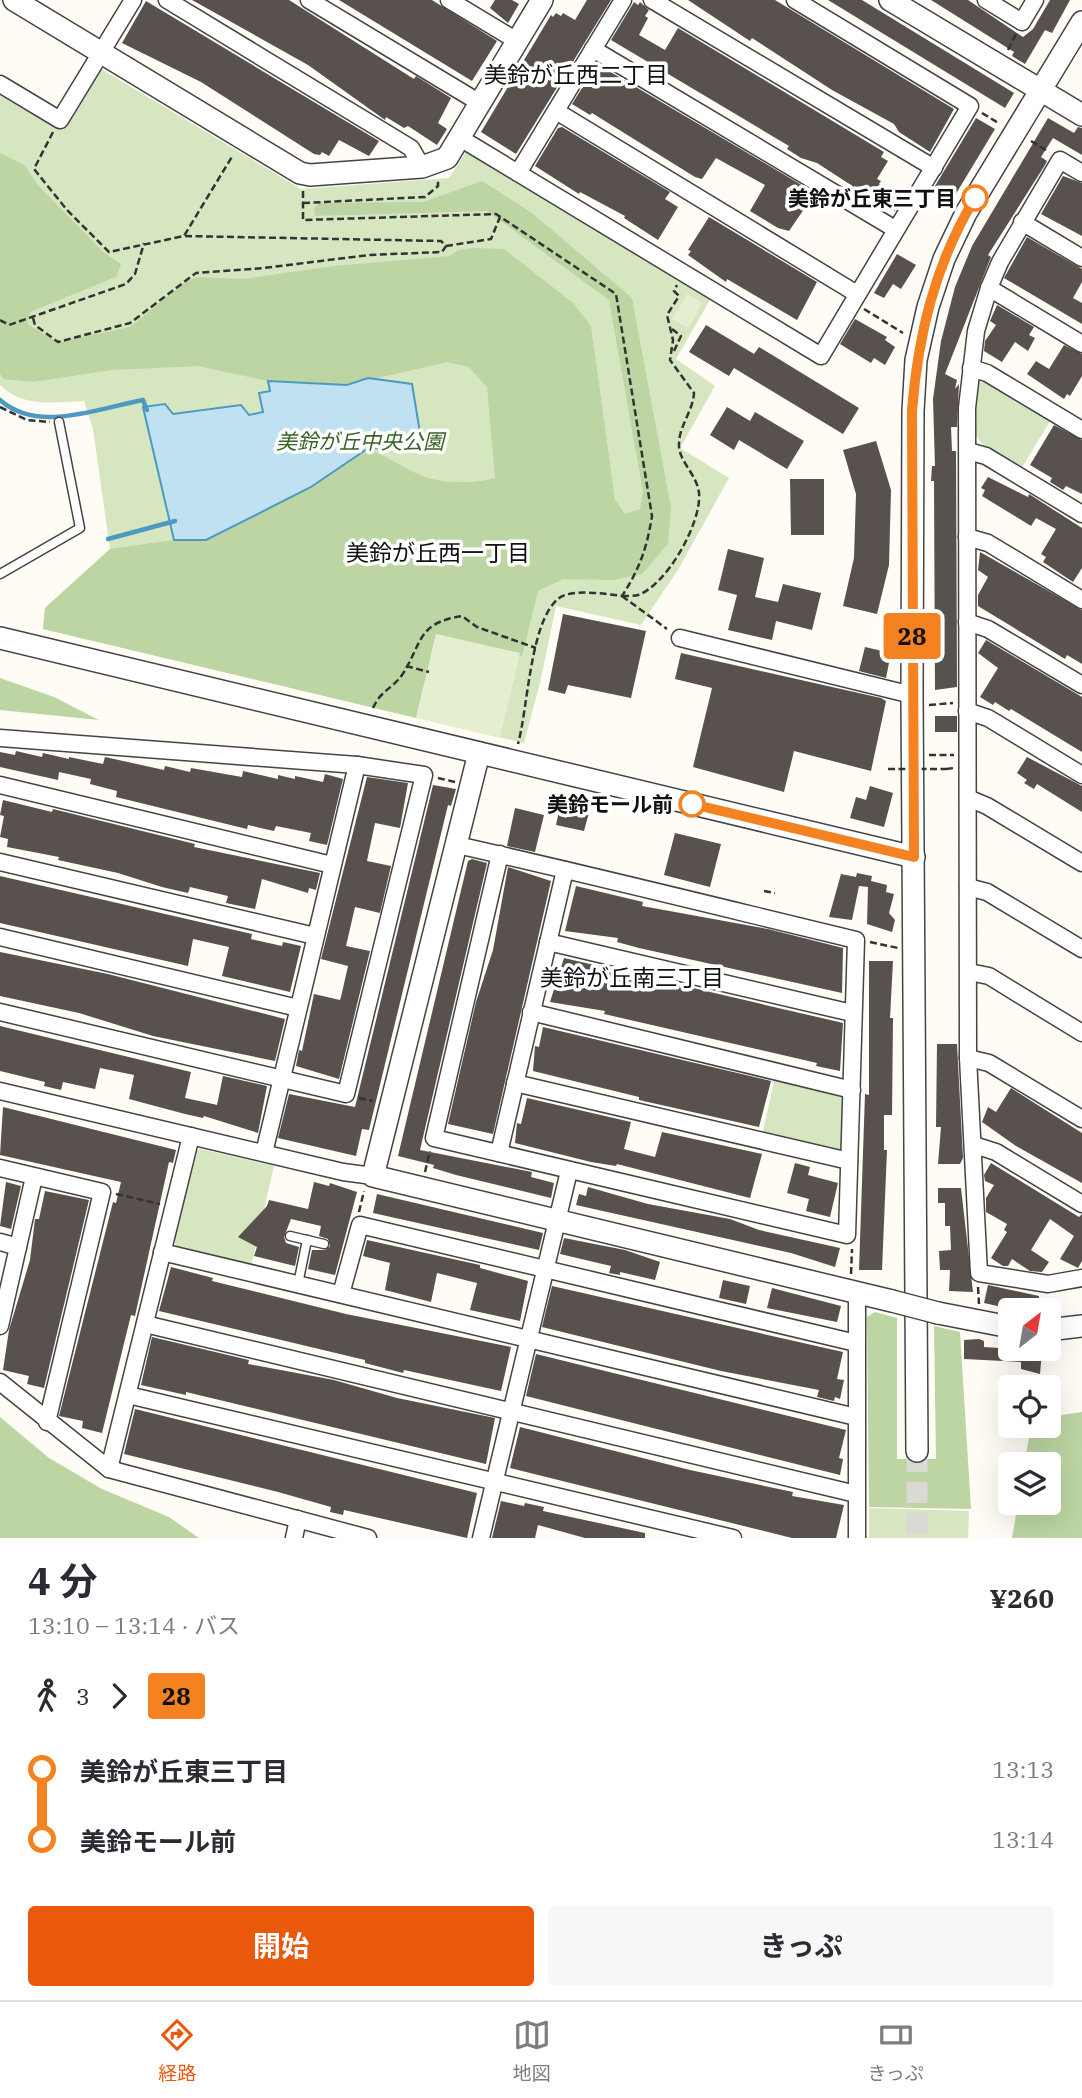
<!DOCTYPE html>
<html lang="ja">
<head>
<meta charset="utf-8">
<style>
  :root { --surface:#fff; --page:#f7f7f7; --text:#2b2b33; --muted:#7c7c81; --line:#e1e1e2; --accent:#ea580c }
  body { margin:0; font-family:"IBM Plex Serif","Noto Sans JP",serif; background:var(--page); color:var(--text); height:100vh; display:flex; flex-direction:column; font-size:26px; white-space:nowrap }
  * { box-sizing:border-box; margin:0 }
  p { font-size:23px; color:var(--muted) }
  .icon { flex:none; width:38px; height:38px; fill:none; stroke:currentColor; stroke-width:2; stroke-linecap:round; stroke-linejoin:round }
  .map { position:relative; height:1538px; overflow:hidden }
  .drawer { display:flex; flex-direction:column; background:var(--surface); flex:1 }
  .drawer>* { flex:none }
  .badge { padding:0 14px; border-radius:5px; font-size:24px; line-height:46px }
  .needle { width:46px; rotate:31deg }
  .fabs { position:absolute; left:998px; top:1298px; display:grid; gap:14px }
  .fabs a { display:grid; place-items:center; width:63px; height:63px; border-radius:7px; background:var(--surface); box-shadow:0 7px 28px #0002; font-size:35px }
  .map>.badge { position:absolute; translate:-50% -50%; box-shadow:0 0 0 4px #fff }
  .legs { display:flex; align-items:center; gap:10px; height:77px; padding:0 28px; font-size:23px }
  .legs p { margin-inline-start:auto }
  .summary { display:flex; align-items:center; justify-content:space-between; height:119px; padding:0 28px }
  h1 { font-size:38px; font-weight:700; line-height:52px }
  .primary-button { display:flex; gap:14px; margin-top:auto; padding:14px 28px }
  .primary-button a { flex:1; height:80px; border-radius:7px; background:var(--accent); color:#fff; font-size:28px; font-weight:700; line-height:80px; text-align:center }
  .primary-button a+a { background:var(--page); color:var(--text) }
  ul { padding:0 28px; list-style:none }
  li { display:flex; align-items:center; gap:24px; height:70px; font-size:26px }
  li i { display:grid; place-items:center; width:10px; height:100%; margin:0 9px; background:currentColor }
  li i::after { content:''; width:18px; height:18px; margin:-9px; border:5px solid; border-radius:50%; background:var(--surface) }
  li p { margin-inline-start:auto }
  li:first-child i { background:linear-gradient(#0000 50%,currentColor 0) }
  li:last-child i { background:linear-gradient(currentColor 50%,#0000 0) }
  .menu { display:flex; justify-content:space-around; align-items:center; height:98px; border-top:2px solid var(--line); background:var(--surface); font-size:19px; color:var(--muted) }
  .menu a { display:grid; justify-items:center; gap:4px }
  .menu .on { color:var(--accent) }
  .map>svg:first-child { display:block }
  .green { fill:#d6e6c1 }
  .forest { fill:#bcd5a2 }
  .pitch { fill:#e6eed2 }
  .water { fill:#bfe1f1; stroke:#4d99c0; stroke-width:2 }
  .lines { fill:none; stroke-linecap:round; stroke-linejoin:round }
  .stream { stroke:#4d99c0; stroke-width:4.5 }
  .building { fill:#58514e }
  .tertiary-tunnel { stroke:#dad9d3; stroke-width:21; stroke-dasharray:21 10; stroke-linecap:butt }
  .service-casing { stroke:#444; stroke-width:11 }
  .minor-casing { stroke:#444; stroke-width:19 }
  .tertiary-casing { stroke:#444; stroke-width:24 }
  .path { stroke:#333; stroke-width:2.5; stroke-dasharray:7 3.5; stroke-linecap:butt }
  .service { stroke:#fff; stroke-width:8 }
  .minor { stroke:#fff; stroke-width:16 }
  .tertiary { stroke:#fff; stroke-width:21 }
  .tertiary-bridge-casing { stroke:#444; stroke-width:24; stroke-linecap:butt }
  .path-bridge { stroke:#333; stroke-width:2.5; stroke-dasharray:7 3.5; stroke-linecap:butt }
  .tertiary-bridge { stroke:#fff; stroke-width:21 }
  .line-1-casing { stroke:#fff; stroke-width:16 }
  .line-1 { stroke:#f58220; stroke-width:10 }
  .stop-1-dot { fill:#fff; stroke:#f58220; stroke-width:3.5 }
  .labels { text-anchor:middle; dominant-baseline:central; stroke-width:7; stroke-linejoin:round; paint-order:stroke }
  .stop-label { font-size:21px; font-weight:bold; fill:#111; stroke:#fff; text-anchor:end }
  .park-label { font-size:21px; font-style:italic; fill:#376326; stroke:#fff }
  .neighbourhood-label { font-size:23px; fill:#111; stroke:#fff }
</style>
</head>
<body>
<div class="map">
<svg width="1082" height="1538" viewBox="0 0 1082 1538">
  <rect width="100%" height="100%" fill="#fefcf5"/>
  <g class="green">
    <path d="M103 70 301 189 449 178 466 152 711 298 676 359 715 386 680 448 729 478 679 568 641 625 556 606 540 683 524 743 43 629 45 608 110 549 93 429 84 401C54 402 23 408 0 385V93L63 130 99 71Z"/>
    <path d="M985 378 1052 418 1021 469C968 437 974 446 975 384Z"/>
    <path d="M775 1077 839 1092 845 1100 843 1146 834 1153 762 1135Z"/>
    <path d="M200 1149 274 1166 251 1267 178 1250 173 1240 195 1152Z"/>
    <path d="M869 1508 969 1511 968 1538H869Z"/>
  </g>
  <g class="forest">
    <path d="M0 153 24 165 38 185 103 252 121 264 116 277 30 312 27 324 58 342 130 327 184 283 197 277 243 279 334 266 450 256 458 250 473 248 504 249 573 303 591 326 615 500 625 514 640 509 643 492 609 300 487 211 315 216 314 209 319 203 423 202 482 181 532 213 632 298 671 508 668 544 642 574 613 580 563 579 538 591 522 656 436 634 416 718 43 629 45 608 110 549 174 540H206L311 487 367 449C386 455 401 467 420 475 440 484 475 484 495 478L487 387 469 367 447 362 347 385 268 381 198 366 111 370 33 382 4 379 0 374Z"/>
    <path d="M0 678 54 697 99 720 0 710Z"/>
    <path d="M875 1312 897 1318V1459H936L934 1326 960 1332 971 1509 869 1507 867 1317Z"/>
    <path d="M1082 1412V1538H1012L1018 1503H1048V1465H1024L1029 1438 1043 1426H1048L1055 1416Z"/>
    <path d="M0 1417 49 1458 102 1489 169 1517 199 1538H0Z"/>
  </g>
  <g class="pitch">
    <path d="M687 294 703 303 688 328 672 319Z"/>
    <path d="M436 634 520 653 500 738 416 718Z"/>
  </g>
  <path class="water" d="M368 378 412 384 422 445 367 449 311 487 206 540H174L143 407 165 404 173 414 241 405 249 415 263 412 259 393 270 391 268 381 347 385Z"/>
  <g class="lines">
    <g class="stream">
      <path d="M0 400C38 434 99 408 143 400L147 410"/>
      <path d="M108 539 175 521"/>
    </g>
  </g>
  <g class="building">
    <path d="M192 0H289L414 79 416 76 451 98 438 123 447 129 437 145 408 126 404 128 386 117 385 120 308 65Z"/>
    <path d="M339 0H432L497 41 472 81Z"/>
    <path d="M495 0H512L519 4 508 23 490 8Z"/>
    <path d="M587 0H611L516 154 481 132 551 15 553 17 556 13 561 16 563 13 575 20Z"/>
    <path d="M688 0H775L954 109 930 152 899 132 894 124 832 90 752 38 750 41Z"/>
    <path d="M828 0H862L1014 93 1005 108Z"/>
    <path d="M931 0H968L1023 37 1033 29 1050 0H1070L1052 33 1045 30 1025 64 1012 56 1014 52Z"/>
    <path d="M146 1 379 141 369 156 339 140 329 156 322 152 320 155 314 154 201 82 122 43Z"/>
    <path d="M634 2 638 5 640 2 649 10 645 16 648 18 639 35 665 50 678 28 884 152 881 157 888 161 877 179 881 181 879 184 903 198 895 211 890 207 888 209 817 163 801 158 787 149 789 146 611 40Z"/>
    <path d="M597 64 810 190 806 197 811 199 789 231 778 228 750 211 765 185 716 158 702 179 695 177 592 113 590 115 572 104Z"/>
    <path d="M976 118 995 129 951 202 932 191Z"/>
    <path d="M1048 118 1074 133 1078 127 1082 128V155L1053 138 1041 157 1047 161 1045 165 988 255 991 257 945 374 957 380 955 389 959 384 957 427H951L952 451H956L957 687 935 690 934 481H931L932 466H935L933 399 941 341 955 287 972 246Z"/>
    <path d="M562 127 670 192 665 199 678 207 658 240 624 218 625 216 580 192 579 194 535 166 558 128Z"/>
    <path d="M1063 176 1082 183V236L1041 214Z"/>
    <path d="M709 217 817 282 797 320 727 279 726 282 688 255 691 251 688 250Z"/>
    <path d="M1027 237 1082 269V282L1073 298 1082 303V324L1004 278Z"/>
    <path d="M897 254 916 265 901 289 893 284 884 298 874 293Z"/>
    <path d="M997 305 1034 327 1029 335 1035 338 1028 351 1015 342 1002 362 984 351 985 341 996 325 990 321Z"/>
    <path d="M855 319 887 337 885 340 895 347 885 365 874 358 871 363 840 344Z"/>
    <path d="M706 325 754 354 759 347 859 408 843 434 734 368 729 376 689 352Z"/>
    <path d="M1064 345 1082 354V376L1070 396 1067 394 1064 399 1027 374 1036 361 1049 369Z"/>
    <path d="M727 407 750 421 755 412 804 441 787 469 739 440 734 450 710 435Z"/>
    <path d="M1054 425 1082 440V494L1066 486 1063 490 1050 482 1052 478 1030 465Z"/>
    <path d="M876 441 891 490 889 565 877 614 843 606 854 558 856 494 843 450Z"/>
    <path d="M988 477 1028 497 1029 494 1082 528V568L1073 582 1043 562 1046 557 1041 554 1056 529 1036 518 1031 526 982 496 985 490 981 488Z"/>
    <path d="M790 479H824V535H791Z"/>
    <path d="M728 549 764 558 755 597 778 602 783 584 821 593 812 630 776 621 772 640 728 630 737 595 718 590Z"/>
    <path d="M980 552 1082 610V664L1067 655 1065 659 978 606V595L988 577 978 570Z"/>
    <path d="M563 614 646 631 631 698 568 685 565 694 548 690Z"/>
    <path d="M986 640 1082 697V752L1011 709 1009 711 995 702 993 705 980 697 998 668 978 653Z"/>
    <path d="M865 647 891 653 886 678 859 671Z"/>
    <path d="M681 653 881 698 886 701 871 771 794 751 784 792 693 767 712 688 675 679Z"/>
    <rect x="935" y="716" width="22" height="16"/>
    <path d="M16 751 42 757 43 753 69 759V757L103 764 105 757 164 770 165 766 190 772 191 768 242 777 243 771 278 779V775L295 779V776L323 782 325 774 343 779 327 845 309 841 311 833 276 826 274 831 248 825 247 829 116 797 117 791 90 784 91 779 59 772 58 780 0 767V752L15 755Z"/>
    <path d="M1027 757 1082 786V812L1037 784 1034 789 1024 783 1027 780 1017 773Z"/>
    <path d="M367 777 408 783 400 828 375 823 368 856 367 861 391 866 380 913 355 907 346 946 370 951 339 1079 296 1066 299 1050 302 1051 314 994 340 1000 341 997 348 966 321 959Z"/>
    <path d="M433 785 456 789 451 806 448 805 369 1130 362 1129 356 1156 278 1138 289 1094 355 1107Z"/>
    <path d="M870 786 893 793 884 827 850 818 856 797 866 800Z"/>
    <path d="M3 800 52 812 53 809 195 844 194 847 320 873 316 890 309 888 308 893 262 879 255 909 226 903 228 896 190 887 188 893 162 887 118 873 58 860 59 857 7 847 8 839 0 837 4 816 0 815Z"/>
    <path d="M561 802 590 809 584 831 556 825Z"/>
    <path d="M515 808 544 815 535 852 507 846Z"/>
    <path d="M675 833 721 844 710 887 664 875Z"/>
    <path d="M472 859 487 863 420 1150 532 1172 531 1177 554 1183 551 1198 456 1175 433 1168 434 1165 398 1156 468 861Z"/>
    <path d="M508 867 551 881 493 1134 448 1124 476 1002 493 950Z"/>
    <path d="M857 873 872 876 871 881 887 885 886 892 894 894 889 913 895 920 892 932 867 924 868 887 859 886 852 920 829 917 841 874 856 877Z"/>
    <path d="M0 876 252 934 251 939 282 946 283 942 301 946 290 992 222 976 229 947 193 939 188 966 0 923Z"/>
    <path d="M576 886 643 902 642 906 768 929 843 948 842 993 639 948 617 942 618 938 565 931Z"/>
    <path d="M0 952 108 974 285 1019 275 1061 153 1036 79 1013 0 996Z"/>
    <path d="M564 958 843 1023 840 1071 816 1066 817 1063 604 1014 605 1011 550 1002Z"/>
    <path d="M869 961H893L890 1018H893L892 1115H884V1150H887L882 1270H859L865 1094 869 1095Z"/>
    <path d="M0 1026 191 1072 185 1098 213 1104 217 1105 223 1076 267 1086 258 1133 204 1116 203 1118 185 1114 129 1099 134 1075 100 1068 95 1089 63 1082 61 1090 44 1086 45 1082 0 1071Z"/>
    <path d="M543 1027 771 1081 759 1127 639 1100V1097L533 1071 535 1046 539 1047Z"/>
    <path d="M937 1044H957L963 1158 960 1164H938L941 1127H936Z"/>
    <path d="M1011 1088 1082 1133V1183L1016 1146 982 1122 988 1107 996 1112Z"/>
    <path d="M527 1098 631 1122 624 1149 655 1157 662 1132 762 1154 750 1198 617 1164 616 1166 591 1162 515 1143 517 1123 521 1124Z"/>
    <path d="M3 1107 176 1150 173 1163 169 1162 135 1316 131 1315 102 1433 82 1428 83 1421 59 1416 113 1202 116 1203 121 1182 0 1155Z"/>
    <path d="M795 1163 810 1167 808 1175 838 1183 830 1217 806 1211 809 1199 787 1193Z"/>
    <path d="M991 1163 1079 1217 1082 1214V1261L1078 1268 1060 1259 1074 1236 1050 1219 1031 1250 1049 1262 1042 1272 1030 1271 1012 1259 1008 1266H1003L991 1258 1007 1232 1004 1230 1007 1224 986 1212V1198L994 1185 985 1181 984 1175Z"/>
    <path d="M6 1182 21 1186 11 1229 0 1226Z"/>
    <path d="M314 1182 329 1186 330 1183 357 1192 335 1275 308 1269 312 1250H325L330 1246 328 1239 319 1236 321 1226 291 1219 284 1237 286 1243 299 1247 295 1266 254 1256 257 1247 238 1237 267 1206 269 1200 308 1209Z"/>
    <path d="M588 1187 648 1204 730 1219 759 1230 840 1248 835 1267 791 1253 576 1205 579 1194 586 1196Z"/>
    <path d="M938 1188H961L973 1292 949 1291 950 1270H940L939 1251 951 1250 950 1226H945V1203H938Z"/>
    <path d="M45 1191 89 1200 44 1388 27 1384 29 1376 3 1370 9 1330 30 1260 35 1219H39Z"/>
    <path d="M377 1194 543 1233 539 1250 373 1213Z"/>
    <path d="M564 1238 625 1250 660 1262 655 1280 620 1272V1275L609 1273 611 1266 560 1254Z"/>
    <path d="M367 1240 480 1265V1268L528 1281 520 1321 470 1310 477 1283 437 1273 431 1302 385 1290 390 1263 363 1256Z"/>
    <path d="M171 1267 213 1278 212 1281 346 1314 511 1347 501 1391 404 1370 403 1373 365 1363V1360L159 1311Z"/>
    <path d="M723 1280 750 1286 746 1304 719 1298Z"/>
    <path d="M988 1285 1039 1296 1038 1311 1015 1310 984 1303Z"/>
    <path d="M552 1286 843 1352 837 1379 844 1380 840 1399 835 1397 834 1401 817 1397 819 1390 721 1371 542 1327Z"/>
    <path d="M772 1288 841 1306 837 1322 767 1308Z"/>
    <path d="M152 1337 249 1360 248 1364 334 1380 397 1398 495 1418 486 1464 186 1392V1395L141 1385Z"/>
    <path d="M979 1339 984 1341V1347L1042 1351 1040 1374 1021 1369V1362L964 1359V1340Z"/>
    <path d="M536 1354 846 1430 839 1458 843 1459 840 1475 526 1396Z"/>
    <path d="M135 1409 477 1493 467 1538 344 1510 343 1515 330 1512 331 1507 278 1492 124 1454Z"/>
    <path d="M520 1427 690 1470 793 1492 792 1496 844 1505 836 1538H792L510 1468Z"/>
    <path d="M501 1501 524 1506 525 1503 544 1507 543 1511 645 1533V1538H585L538 1525 535 1538H492Z"/>
  </g>
  <g class="lines">
    <path class="tertiary-tunnel" d="M917 1451V1538"/>
    <defs>
      <g id="service">
        <path d="M0 574 80 528 59 422"/>
        <path d="M290 1236 324 1244"/>
        <path d="M298 1284 307 1240"/>
      </g>
      <g id="minor">
        <path d="M167 0 411 148 422 167"/>
        <path d="M309 0 480 103"/>
        <path d="M449 0 517 41"/>
        <path d="M652 0 934 168"/>
        <path d="M986 0 1022 22 1035 0"/>
        <path d="M593 49 895 229"/>
        <path d="M0 84 60 120 133 0"/>
        <path d="M556 111 857 294"/>
        <path d="M460 138 821 356 970 106 795 0"/>
        <path d="M518 173 623 0"/>
        <path d="M1082 173 1060 160 1000 262 989 288 976 331 967 408 968 1058 979 1273 1048 1284 1082 1278"/>
        <path d="M1022 222 1082 258"/>
        <path d="M989 288 1082 344"/>
        <path d="M971 368 987 373 1082 430"/>
        <path d="M968 451 986 456 1082 514"/>
        <path d="M967 537 988 543 1082 600"/>
        <path d="M967 622 988 629 1082 685"/>
        <path d="M680 638 912 695"/>
        <path d="M967 711 988 718 1082 775"/>
        <path d="M0 738 357 765 424 775 346 1094 0 1012"/>
        <path d="M0 785 332 865"/>
        <path d="M968 798 987 806 1082 863"/>
        <path d="M457 845C591 875 723 908 856 940L847 1235 434 1138 500 854"/>
        <path d="M0 862 315 936"/>
        <path d="M968 887 987 892 1082 949"/>
        <path d="M0 937 298 1008"/>
        <path d="M548 942 852 1013"/>
        <path d="M969 972 989 976 1082 1033"/>
        <path d="M531 1012 852 1090"/>
        <path d="M968 1058 989 1063 1082 1119"/>
        <path d="M515 1083 849 1161"/>
        <path d="M0 1091 343 1172 373 1176"/>
        <path d="M974 1145 996 1152 1082 1204"/>
        <path d="M264 1153 357 765"/>
        <path d="M499 1153 565 870"/>
        <path d="M0 1168 102 1192 47 1422"/>
        <path d="M0 1242 18 1247"/>
        <path d="M162 1252 856 1417"/>
        <path d="M857 1293V1538"/>
        <path d="M341 1294 360 1225 856 1343"/>
        <path d="M145 1324 856 1494"/>
        <path d="M0 1326 34 1177"/>
        <path d="M0 1382 109 1469 368 1538"/>
        <path d="M128 1395 733 1538"/>
        <path d="M109 1469 191 1136"/>
        <path d="M294 1538 298 1519"/>
        <path d="M481 1538 569 1171"/>
      </g>
      <g id="tertiary">
        <path d="M14 0 300 173 310 175 422 167 447 158 542 0"/>
        <path d="M890 0 1082 115"/>
        <path d="M0 638 914 857"/>
        <path d="M479 753 373 1176 892 1301"/>
        <path d="M938 1313 1010 1327"/>
        <path d="M1048 1330 1082 1326"/>
        <path d="M917 1451 912 695 913 411 916 360 928 307 944 259 966 213 1082 22"/>
      </g>
    </defs>
    <use href="#service" class="service-casing"/>
    <use href="#minor" class="minor-casing"/>
    <use href="#tertiary" class="tertiary-casing"/>
    <g class="path">
      <path d="M1008 50 1016 34"/>
      <path d="M982 113 1000 124"/>
      <path d="M53 132 34 169 67 210 109 252 184 236 233 155"/>
      <path d="M1031 141 1049 152"/>
      <path d="M303 191V220L496 214 616 294 652 516C647 548 639 570 622 596 607 594 569 588 558 599 530 622 528 708 518 744"/>
      <path d="M303 203 425 197 438 186V179"/>
      <path d="M446 246 491 239 500 217"/>
      <path d="M864 309 903 333"/>
      <path d="M33 318 35 325 58 342 130 323 196 273 264 268 369 255 442 252 446 246 441 241 184 236"/>
      <path d="M0 320 9 325 126 284 135 274 144 243"/>
      <path d="M672 329 681 336 674 351"/>
      <path d="M0 407 27 420 50 422"/>
      <path d="M622 596C627 596 634 596 638 595 667 585 702 522 699 493 697 474 678 461 679 444 679 426 693 411 694 393L670 360 673 340 667 315 679 296 674 291 677 285"/>
      <path d="M622 596 667 629"/>
      <path d="M406 666 429 672"/>
      <path d="M929 705 953 703"/>
      <path d="M373 708C381 690 392 689 402 675 423 643 416 623 462 616L477 627 536 648"/>
      <path d="M929 755H954"/>
      <path d="M946 769 954 768"/>
      <path d="M438 778 455 782"/>
      <path d="M764 891 775 893"/>
      <path d="M870 942 898 948"/>
      <path d="M359 1098 373 1101"/>
      <path d="M425 1172 430 1151"/>
      <path d="M116 1194 160 1204"/>
      <path d="M359 1212 364 1191"/>
      <path d="M851 1274 852 1249"/>
      <path d="M978 1287 979 1304"/>
    </g>
    <use href="#service" class="service"/>
    <use href="#minor" class="minor"/>
    <use href="#tertiary" class="tertiary"/>
    <defs>
      <path id="tertiary-bridge" d="M892 1301 938 1313"/>
    </defs>
    <use href="#tertiary-bridge" class="tertiary-bridge-casing"/>
    <path class="path-bridge" d="M888 769H946"/>
    <use href="#tertiary-bridge" class="tertiary-bridge"/>
  </g>
  <g class="lines">
    <defs>
      <path id="line-1" d="M692 804 914 857 912 411C918 335 935 264 975 198"/>
    </defs>
    <use href="#line-1" class="line-1-casing"/>
    <use href="#line-1" class="line-1"/>
  </g>
  <g class="stop-1-dot">
    <circle cx="975" cy="198" r="12"/>
    <circle cx="692" cy="804" r="12"/>
  </g>
  <g class="labels">
    <g class="stop-label">
      <text x="956" y="198">美鈴が丘東三丁目</text>
      <text x="673" y="804">美鈴モール前</text>
    </g>
    <g class="park-label">
      <text x="360" y="441">美鈴が丘中央公園</text>
    </g>
    <g class="neighbourhood-label">
      <text x="576" y="74">美鈴が丘西二丁目</text>
      <text x="438" y="552">美鈴が丘西一丁目</text>
      <text x="632" y="977">美鈴が丘南三丁目</text>
    </g>
  </g>
</svg>
<div class="fabs">
<a><svg class="needle" viewBox="-14 -14 28 28"><path d="M0-13l5 13h-10z" fill="#e53935"/><path d="M0 13l5-13h-10z" fill="#7c7c81"/></svg></a>
<a><svg class="icon" aria-label="locate" viewBox="0 0 24 24"><circle cx="12" cy="12" r="6"/><path d="M12 2v4M12 18v4M2 12h4M18 12h4"/></svg></a>
<a><svg class="icon" aria-label="layers" viewBox="0 0 24 24"><path d="M12 4l9 5-9 5-9-5zM3 14l9 5 9-5"/></svg></a>
</div>
<b class="badge" style="left:912px;top:636px;background:#f58220;color:#111">28</b>
</div>
<section class="drawer">
<div class="summary"><div><h1>4 分</h1><p>13:10 – 13:14 · バス</p></div><b>¥260</b></div>
<div class="legs"><svg class="icon" aria-label="walk" viewBox="0 0 24 24"><circle cx="13" cy="4" r="2"/><path d="M13 8l-2 6 4 7M11 14l-3 7M7 12l3-4h3l4 4"/></svg>3<svg class="icon" aria-label="forward" viewBox="0 0 24 24"><path d="M9 5l7 7-7 7"/></svg><b class="badge" style="background:#f58220;color:#111">28</b></div>
<ul>
<li><i style="color:#f58220"></i><b>美鈴が丘東三丁目</b><p>13:13</p></li>
<li><i style="color:#f58220"></i><b>美鈴モール前</b><p>13:14</p></li>
</ul>
<div class="primary-button"><a>開始</a><a>きっぷ</a></div>
</section>
<nav class="menu">
<a class="on"><svg class="icon" aria-label="directions" viewBox="0 0 24 24"><path d="M12 3l9 9-9 9-9-9zM9 14v-3h6M13 9l2 2-2 2"/></svg>経路</a>
<a><svg class="icon" aria-label="map" viewBox="0 0 24 24"><path d="M3 6l6-2 6 2 6-2v14l-6 2-6-2-6 2zM9 4v14M15 6v14"/></svg>地図</a>
<a><svg class="icon" aria-label="tickets" viewBox="0 0 24 24"><path d="M3 7h18v10H3zM15 7v10"/></svg>きっぷ</a>
</nav>
</body>
</html>
